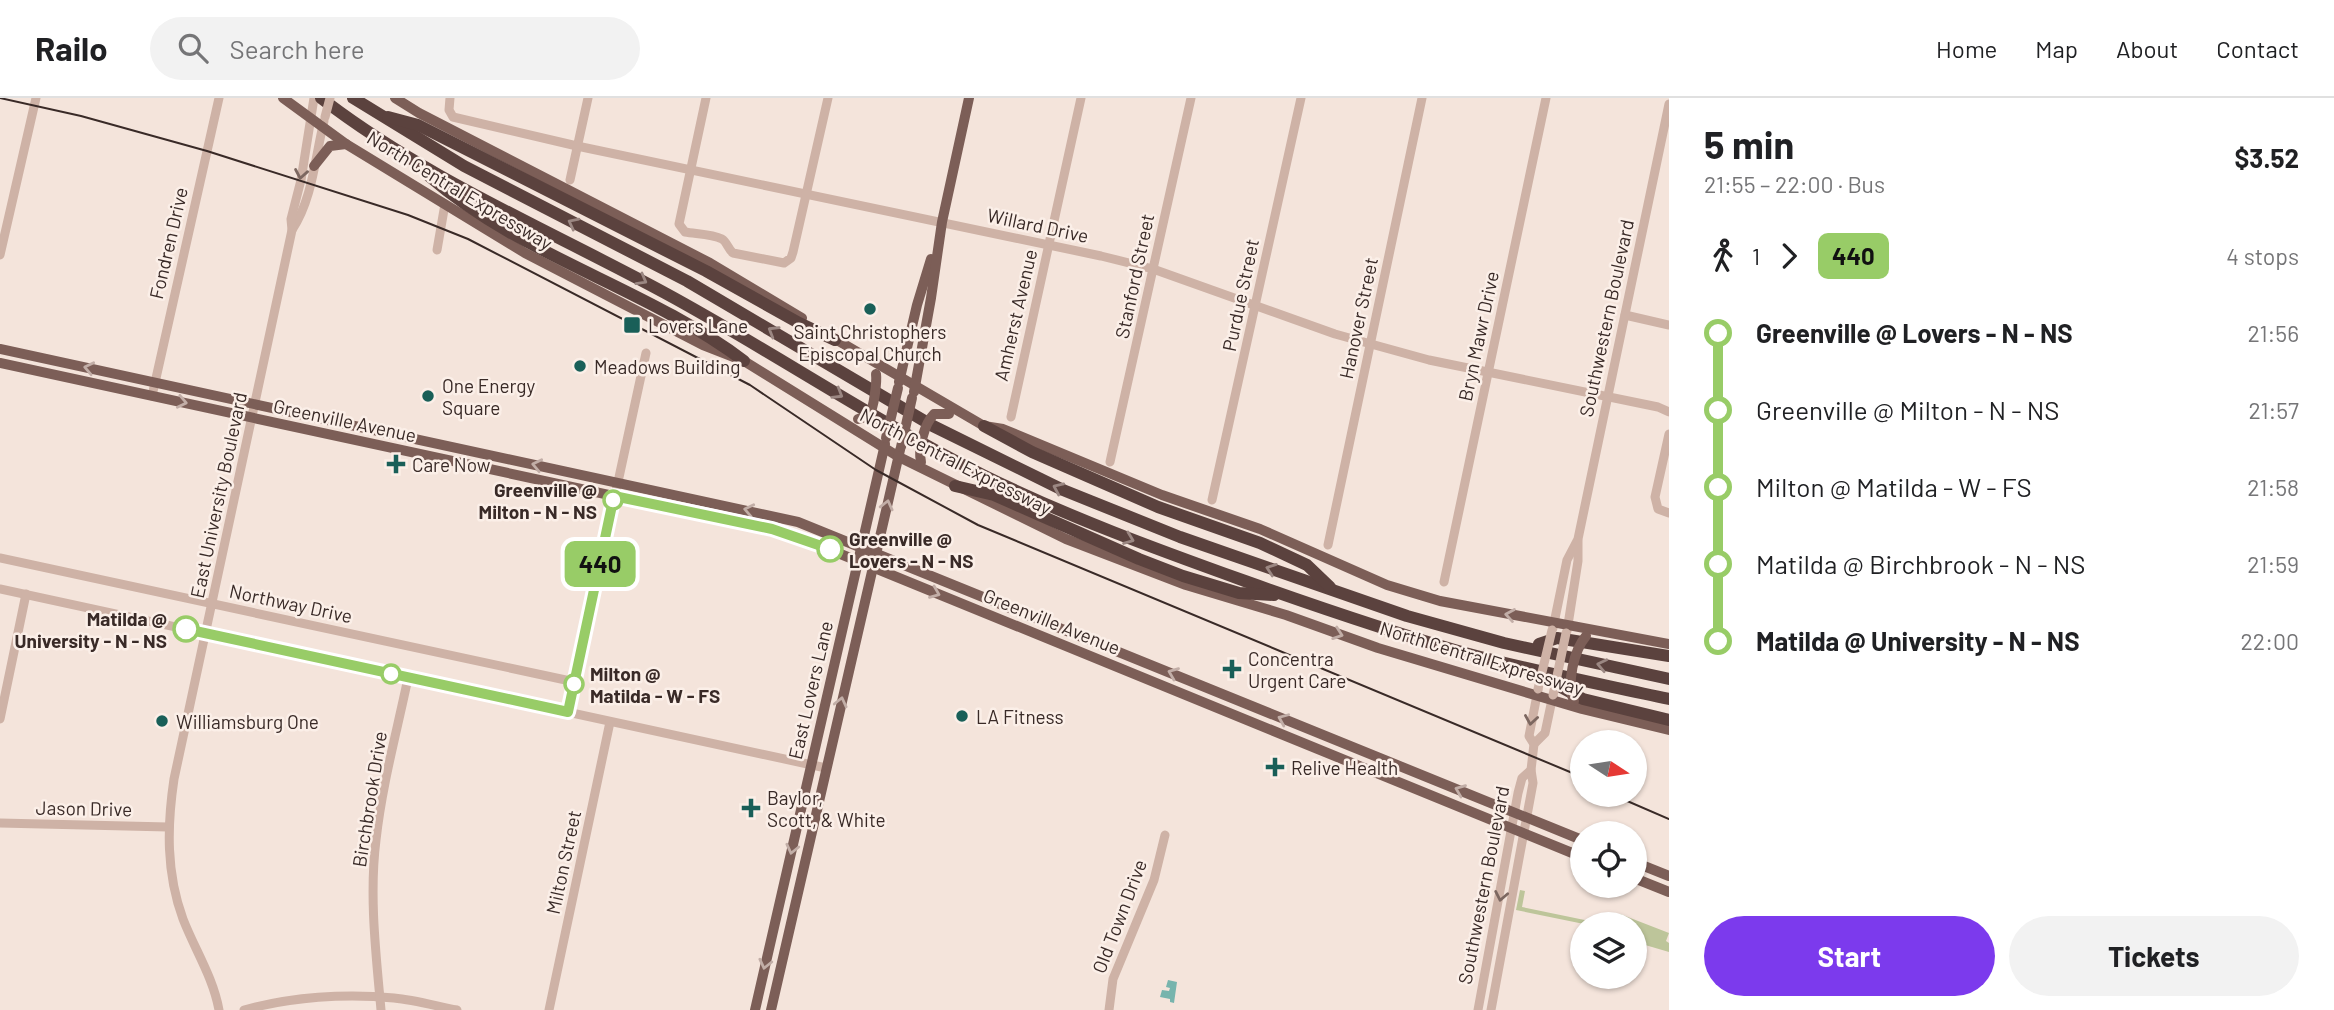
<!DOCTYPE html>
<html lang="en">
<head>
<meta charset="utf-8">
<style>
  :root { --surface:#fff; --page:#f2f2f2; --text:#202124; --muted:#757577; --line:#e0e0e0; --accent:#7c3aed }
  body { margin:0; font-family:Barlow,sans-serif; background:var(--page); color:var(--text); height:100vh; display:flex; flex-direction:column; font-size:26px; white-space:nowrap }
  * { box-sizing:border-box; margin:0 }
  p { font-size:23px; color:var(--muted) }
  .icon { flex:none; width:38px; height:38px; fill:none; stroke:currentColor; stroke-width:2; stroke-linecap:round; stroke-linejoin:round }
  .map { position:relative; flex:1; overflow:hidden }
  .details { display:flex; flex-direction:column; background:var(--surface); width:665px }
  .details>* { flex:none }
  .badge { padding:0 14px; border-radius:10px; font-size:24px; line-height:46px }
  .needle { width:46px; rotate:102deg }
  .fabs { position:absolute; left:1570px; top:632px; display:grid; gap:14px }
  .fabs a { display:grid; place-items:center; width:77px; height:77px; border-radius:50%; background:var(--surface); box-shadow:0 2px 5px #0004; font-size:35px }
  .map>.badge { position:absolute; translate:-50% -50%; box-shadow:0 0 0 4px #fff }
  .legs { display:flex; align-items:center; gap:10px; height:77px; padding:0 35px; font-size:23px }
  .legs p { margin-inline-start:auto }
  .headline { display:flex; align-items:center; justify-content:space-between; height:119px; padding:0 35px }
  h1 { font-size:38px; font-weight:700; line-height:52px }
  .action { display:flex; gap:14px; margin-top:auto; padding:14px 35px }
  .action a { flex:1; height:80px; border-radius:42px; background:var(--accent); color:#fff; font-size:28px; font-weight:700; line-height:80px; text-align:center }
  .action a+a { background:var(--page); color:var(--text) }
  ul { padding:0 35px; list-style:none }
  li { display:flex; align-items:center; gap:24px; height:77px; font-size:26px }
  li i { display:grid; place-items:center; width:10px; height:100%; margin:0 9px; background:currentColor }
  li i::after { content:''; width:18px; height:18px; margin:-9px; border:5px solid; border-radius:50%; background:var(--surface) }
  li p { margin-inline-start:auto }
  li:first-child i { background:linear-gradient(#0000 50%,currentColor 0) }
  li:last-child i { background:linear-gradient(currentColor 50%,#0000 0) }
  header { display:flex; align-items:center; gap:42px; box-sizing:border-box; height:98px; padding:0 35px; background:var(--surface); border-bottom:2px solid var(--line) }
  header strong { font-size:33px }
  nav { display:flex; gap:38px; margin-inline-start:auto; font-size:24px }
  .search { width:490px; height:63px; background:var(--page); display:flex; align-items:center; gap:18px; box-sizing:border-box; padding:0 24px; border-radius:38px; color:var(--muted); font-size:26px }
  main { display:flex; flex:1; min-height:0 }
  .map>svg:first-child { display:block }
  .green { fill:#bdc59a }
  .water { fill:#77b4ad }
  .lines { fill:none; stroke-linecap:round; stroke-linejoin:round }
  .minor { stroke:#ceb2a6; stroke-width:9 }
  .major { stroke:#7c5e57; stroke-width:10 }
  .highway { stroke:#5b423e; stroke-width:12 }
  .tram { stroke:#392a27; stroke-width:2 }
  .minor-bridge { stroke:#ceb2a6; stroke-width:9 }
  .major-bridge { stroke:#7c5e57; stroke-width:10 }
  .oneway { stroke:#7c6760 }
  .oneway2 { stroke:#9b8782 }
  .oneway3 { stroke:#c2aea7 }
  .line-1-casing { stroke:#fff; stroke-width:16 }
  .line-1 { stroke:#98cc67; stroke-width:10 }
  .poi-dot { fill:#195f58; stroke:#fbefe8; stroke-width:2.5 }
  .stop-1-dot { fill:#fff; stroke:#98cc67; stroke-width:3.5 }
  .labels { text-anchor:middle; dominant-baseline:central; stroke-width:5; stroke-linejoin:round; paint-order:stroke }
  .street-label { font-size:19px; fill:#392a27; stroke:#fbefe8 }
  .poi-label { font-size:19px; fill:#392a27; stroke:#fbefe8; text-anchor:start }
  .stop-label { font-size:19px; font-weight:bold; fill:#392a27; stroke:#fbefe8; text-anchor:end }
</style>
</head>
<body>
<header>
<strong>Railo</strong>
<div class="search"><svg class="icon" aria-label="search" viewBox="0 0 24 24"><circle cx="10" cy="10" r="6"/><path d="M15 15l6 6"/></svg>Search here</div>
<nav><a>Home</a><a>Map</a><a>About</a><a>Contact</a></nav>
</header>
<main>
<div class="map">
<svg width="1669" height="912" viewBox="0 0 1669 912">
  <rect width="100%" height="100%" fill="#f4e4db"/>
  <g class="green">
    <path d="M1520 792 1525 793 1522 809 1604 826H1584L1516 812Z"/>
    <path d="M1620 816 1669 835 1666 843 1669 845V854L1635 844 1634 826H1618Z"/>
  </g>
  <path class="water" d="M1168 882 1177 884 1174 905 1170 904V901L1160 899 1162 892 1169 893 1170 890 1166 889Z"/>
  <g class="lines">
    <g class="minor">
      <path d="M450 0 449 12 453 19 577 48 1101 158 1153 171 1335 236 1371 246 1429 262 1658 309 1669 314"/>
      <path d="M706 0 679 126 685 134C696 136 712 136 722 141 727 144 728 151 733 155L784 165 791 160 793 154 828 0"/>
      <path d="M570 82 588 0"/>
      <path d="M292 132C313 100 315 59 324 23"/>
      <path d="M437 152 445 106"/>
      <path d="M0 157 36 0"/>
      <path d="M1625 217 1669 227"/>
      <path d="M152 298 219 0"/>
      <path d="M1011 319 1081 0"/>
      <path d="M1669 336 1655 399 1658 411 1669 415"/>
      <path d="M1110 364 1191 0"/>
      <path d="M1212 402 1301 0"/>
      <path d="M1328 447 1422 0"/>
      <path d="M0 460 575 584"/>
      <path d="M1444 484 1546 0"/>
      <path d="M0 491 826 670"/>
      <path d="M1553 530 1567 462 1578 441 1669 6"/>
      <path d="M1567 533 1578 463V443"/>
      <path d="M568 614 646 255"/>
      <path d="M0 621 26 496"/>
      <path d="M1534 646 1545 635 1553 597"/>
      <path d="M0 725 168 729"/>
      <path d="M219 912C213 879 195 852 183 821 166 775 167 728 174 681L292 132 291 121 301 82 314 0"/>
      <path d="M244 912C291 899 345 895 394 900 415 902 436 908 457 912"/>
      <path d="M381 912C376 856 369 798 376 742 382 687 397 633 408 580"/>
      <path d="M549 912 610 624"/>
      <path d="M1109 912 1113 881 1154 782 1165 737"/>
      <path d="M1478 912 1518 695 1522 680 1531 672"/>
      <path d="M1491 912 1533 685 1531 672 1534 646 1529 638 1538 592"/>
    </g>
    <g class="major">
      <path d="M283 0 346 46 525 155 703 247 744 263 899 359 1066 441 1186 487 1286 517 1378 550 1582 611 1669 632"/>
      <path d="M395 0 419 15 710 165 802 220"/>
      <path d="M314 68 330 48 346 46"/>
      <path d="M830 238 984 328 1003 331 1162 397 1260 431 1387 487 1440 503 1669 546"/>
      <path d="M0 251 798 424 1582 742"/>
      <path d="M0 265 794 437 1582 759"/>
      <path d="M899 284 917 207 931 161"/>
      <path d="M914 294 931 200 942 124 969 0"/>
      <path d="M1634 764 1669 778"/>
      <path d="M1634 780 1669 794"/>
      <path d="M755 912 885 346"/>
      <path d="M771 912 900 352"/>
    </g>
    <g class="highway">
      <path d="M321 0C426 81 549 132 665 195 772 253 873 322 983 377 1068 419 1156 451 1245 483 1318 509 1391 534 1465 555 1532 573 1601 586 1669 601"/>
      <path d="M353 0 464 68 687 183 933 328 1063 392 1180 439 1407 518 1504 545 1669 581"/>
      <path d="M388 19 418 27 706 173 799 225 835 242"/>
      <path d="M429 78C522 159 646 189 744 263"/>
      <path d="M984 328 1032 354 1158 409 1260 445 1307 467 1330 489"/>
      <path d="M955 388 994 397 1139 461 1183 478 1239 495 1274 497"/>
      <path d="M1539 546 1557 540 1669 558"/>
      <path d="M1544 580 1583 601 1669 622"/>
    </g>
    <g class="tram">
      <path d="M0 0 81 18 207 53 408 117 468 141 750 287 876 372 978 427 1582 679"/>
      <path d="M1611 696 1669 721"/>
    </g>
    <g class="minor-bridge">
      <path d="M325 19 330 0"/>
      <path d="M1538 591 1552 532"/>
      <path d="M1553 597 1566 535"/>
    </g>
    <g class="major-bridge">
      <path d="M858 321C862 320 865 320 869 317 874 311 877 283 876 276"/>
      <path d="M886 340 898 290"/>
      <path d="M901 349 912 300"/>
      <path d="M921 364C918 351 924 326 934 316H949"/>
      <path d="M1574 603C1566 586 1574 552 1586 538"/>
    </g>
  </g>
  <defs><path id="oneway-chevron" d="M-2-3.5L2.5 0L-2 3.5" fill="none" stroke-width="1.6" stroke-linecap="round" stroke-linejoin="round" transform="scale(1.75)"/></defs>
  <g class="oneway">
    <use href="#oneway-chevron" transform="translate(301 76) rotate(100)"/>
    <use href="#oneway-chevron" transform="translate(1531 622) rotate(99)"/>
    <use href="#oneway-chevron" transform="translate(1501 798) rotate(101)"/>
  </g>
  <g class="oneway2">
    <use href="#oneway-chevron" transform="translate(573 125) rotate(-153)"/>
    <use href="#oneway-chevron" transform="translate(642 182) rotate(29)"/>
    <use href="#oneway-chevron" transform="translate(773 233) rotate(-149)"/>
    <use href="#oneway-chevron" transform="translate(838 296) rotate(31)"/>
    <use href="#oneway-chevron" transform="translate(1058 390) rotate(-156)"/>
    <use href="#oneway-chevron" transform="translate(1129 441) rotate(21)"/>
    <use href="#oneway-chevron" transform="translate(1271 471) rotate(-161)"/>
    <use href="#oneway-chevron" transform="translate(1602 567) rotate(-168)"/>
  </g>
  <g class="oneway3">
    <use href="#oneway-chevron" transform="translate(89 270) rotate(-168)"/>
    <use href="#oneway-chevron" transform="translate(182 304) rotate(12)"/>
    <use href="#oneway-chevron" transform="translate(537 367) rotate(-168)"/>
    <use href="#oneway-chevron" transform="translate(887 407) rotate(-76)"/>
    <use href="#oneway-chevron" transform="translate(749 412) rotate(-168)"/>
    <use href="#oneway-chevron" transform="translate(935 495) rotate(22)"/>
    <use href="#oneway-chevron" transform="translate(1510 517) rotate(-171)"/>
    <use href="#oneway-chevron" transform="translate(1338 536) rotate(19)"/>
    <use href="#oneway-chevron" transform="translate(1173 575) rotate(-158)"/>
    <use href="#oneway-chevron" transform="translate(841 604) rotate(-77)"/>
    <use href="#oneway-chevron" transform="translate(1283 621) rotate(-157)"/>
    <use href="#oneway-chevron" transform="translate(1460 692) rotate(-158)"/>
    <use href="#oneway-chevron" transform="translate(792 751) rotate(103)"/>
    <use href="#oneway-chevron" transform="translate(765 866) rotate(103)"/>
  </g>
  <g class="lines">
    <defs>
      <path id="line-1" d="M186 531 568 614 614 398 772 431 830 451"/>
    </defs>
    <use href="#line-1" class="line-1-casing"/>
    <use href="#line-1" class="line-1"/>
  </g>
  <g class="poi-dot">
    <circle cx="870" cy="211" r="7"/>
    <rect x="623" y="218" width="18" height="18" rx="3.5"/>
    <circle cx="580" cy="268" r="7"/>
    <circle cx="428" cy="298" r="7"/>
    <path d="M392.5 355.5h7v7h7v7h-7v7h-7v-7h-7v-7h7z"/>
    <path d="M1228.5 560.5h7v7h7v7h-7v7h-7v-7h-7v-7h7z"/>
    <circle cx="962" cy="618" r="7"/>
    <circle cx="162" cy="623" r="7"/>
    <path d="M1271.5 658.5h7v7h7v7h-7v7h-7v-7h-7v-7h7z"/>
    <path d="M747.5 699.5h7v7h7v7h-7v7h-7v-7h-7v-7h7z"/>
  </g>
  <g class="stop-1-dot">
    <circle cx="613" cy="402" r="9"/>
    <circle cx="830" cy="451" r="12"/>
    <circle cx="186" cy="531" r="12"/>
    <circle cx="391" cy="576" r="9"/>
    <circle cx="574" cy="586" r="9"/>
  </g>
  <g class="labels">
    <g class="street-label">
      <text transform="translate(460 92) rotate(31)">North Central Expressway</text>
      <text transform="translate(1038 127) rotate(12)">Willard Drive</text>
      <text transform="translate(168 145) rotate(-77)">Fondren Drive</text>
      <text transform="translate(1134 178) rotate(-78)">Stanford Street</text>
      <text transform="translate(1240 197) rotate(-78)">Purdue Street</text>
      <text transform="translate(1015 217) rotate(-77)">Amherst Avenue</text>
      <text transform="translate(1358 220) rotate(-78)">Hanover Street</text>
      <text transform="translate(1606 220) rotate(-78)">Southwestern Boulevard</text>
      <text transform="translate(1478 238) rotate(-78)">Bryn Mawr Drive</text>
      <text transform="translate(345 322) rotate(12)">Greenville Avenue</text>
      <text transform="translate(956 363) rotate(27)">North Central Expressway</text>
      <text transform="translate(218 397) rotate(-78)">East University Boulevard</text>
      <text transform="translate(291 505) rotate(12)">Northway Drive</text>
      <text transform="translate(1052 523) rotate(22)">Greenville Avenue</text>
      <text transform="translate(1482 560) rotate(17)">North Central Expressway</text>
      <text transform="translate(810 592) rotate(-77)">East Lovers Lane</text>
      <text transform="translate(369 701) rotate(-81)">Birchbrook Drive</text>
      <text transform="translate(84 710) rotate(1)">Jason Drive</text>
      <text transform="translate(563 764) rotate(-78)">Milton Street</text>
      <text transform="translate(1483 787) rotate(-79)">Southwestern Boulevard</text>
      <text transform="translate(1119 818) rotate(-69)">Old Town Drive</text>
    </g>
    <g class="poi-label">
      <text x="648" y="227">Lovers Lane</text>
      <text x="870" y="233" text-anchor="middle">Saint Christophers<tspan x="870" dy="22">Episcopal Church</tspan></text>
      <text x="594" y="268">Meadows Building</text>
      <text x="442" y="287">One Energy<tspan x="442" dy="22">Square</tspan></text>
      <text x="412" y="366">Care Now</text>
      <text x="1248" y="560">Concentra<tspan x="1248" dy="22">Urgent Care</tspan></text>
      <text x="976" y="618">LA Fitness</text>
      <text x="176" y="623">Williamsburg One</text>
      <text x="1291" y="669">Relive Health</text>
      <text x="767" y="699">Baylor,<tspan x="767" dy="22">Scott, &amp; White</tspan></text>
    </g>
    <g class="stop-label">
      <text x="597" y="391">Greenville @<tspan x="597" dy="22">Milton - N - NS</tspan></text>
      <text x="849" y="440" text-anchor="start">Greenville @<tspan x="849" dy="22">Lovers - N - NS</tspan></text>
      <text x="167" y="520">Matilda @<tspan x="167" dy="22">University - N - NS</tspan></text>
      <text x="590" y="575" text-anchor="start">Milton @<tspan x="590" dy="22">Matilda - W - FS</tspan></text>
    </g>
  </g>
</svg>
<div class="fabs">
<a><svg class="needle" viewBox="-14 -14 28 28"><path d="M0-13l5 13h-10z" fill="#e53935"/><path d="M0 13l5-13h-10z" fill="#757577"/></svg></a>
<a><svg class="icon" aria-label="locate" viewBox="0 0 24 24"><circle cx="12" cy="12" r="6"/><path d="M12 2v4M12 18v4M2 12h4M18 12h4"/></svg></a>
<a><svg class="icon" aria-label="layers" viewBox="0 0 24 24"><path d="M12 4l9 5-9 5-9-5zM3 14l9 5 9-5"/></svg></a>
</div>
<b class="badge" style="left:600px;top:466px;background:#98cc67;color:#111">440</b>
</div>
<section class="details">
<div class="headline"><div><h1>5 min</h1><p>21:55 – 22:00 · Bus</p></div><b>$3.52</b></div>
<div class="legs"><svg class="icon" aria-label="walk" viewBox="0 0 24 24"><circle cx="13" cy="4" r="2"/><path d="M13 8l-2 6 4 7M11 14l-3 7M7 12l3-4h3l4 4"/></svg>1<svg class="icon" aria-label="forward" viewBox="0 0 24 24"><path d="M9 5l7 7-7 7"/></svg><b class="badge" style="background:#98cc67;color:#111">440</b><p>4 stops</p></div>
<ul>
<li><i style="color:#98cc67"></i><b>Greenville @ Lovers - N - NS</b><p>21:56</p></li>
<li><i style="color:#98cc67"></i><span>Greenville @ Milton - N - NS</span><p>21:57</p></li>
<li><i style="color:#98cc67"></i><span>Milton @ Matilda - W - FS</span><p>21:58</p></li>
<li><i style="color:#98cc67"></i><span>Matilda @ Birchbrook - N - NS</span><p>21:59</p></li>
<li><i style="color:#98cc67"></i><b>Matilda @ University - N - NS</b><p>22:00</p></li>
</ul>
<div class="action"><a>Start</a><a>Tickets</a></div>
</section>
</main>
</body>
</html>
